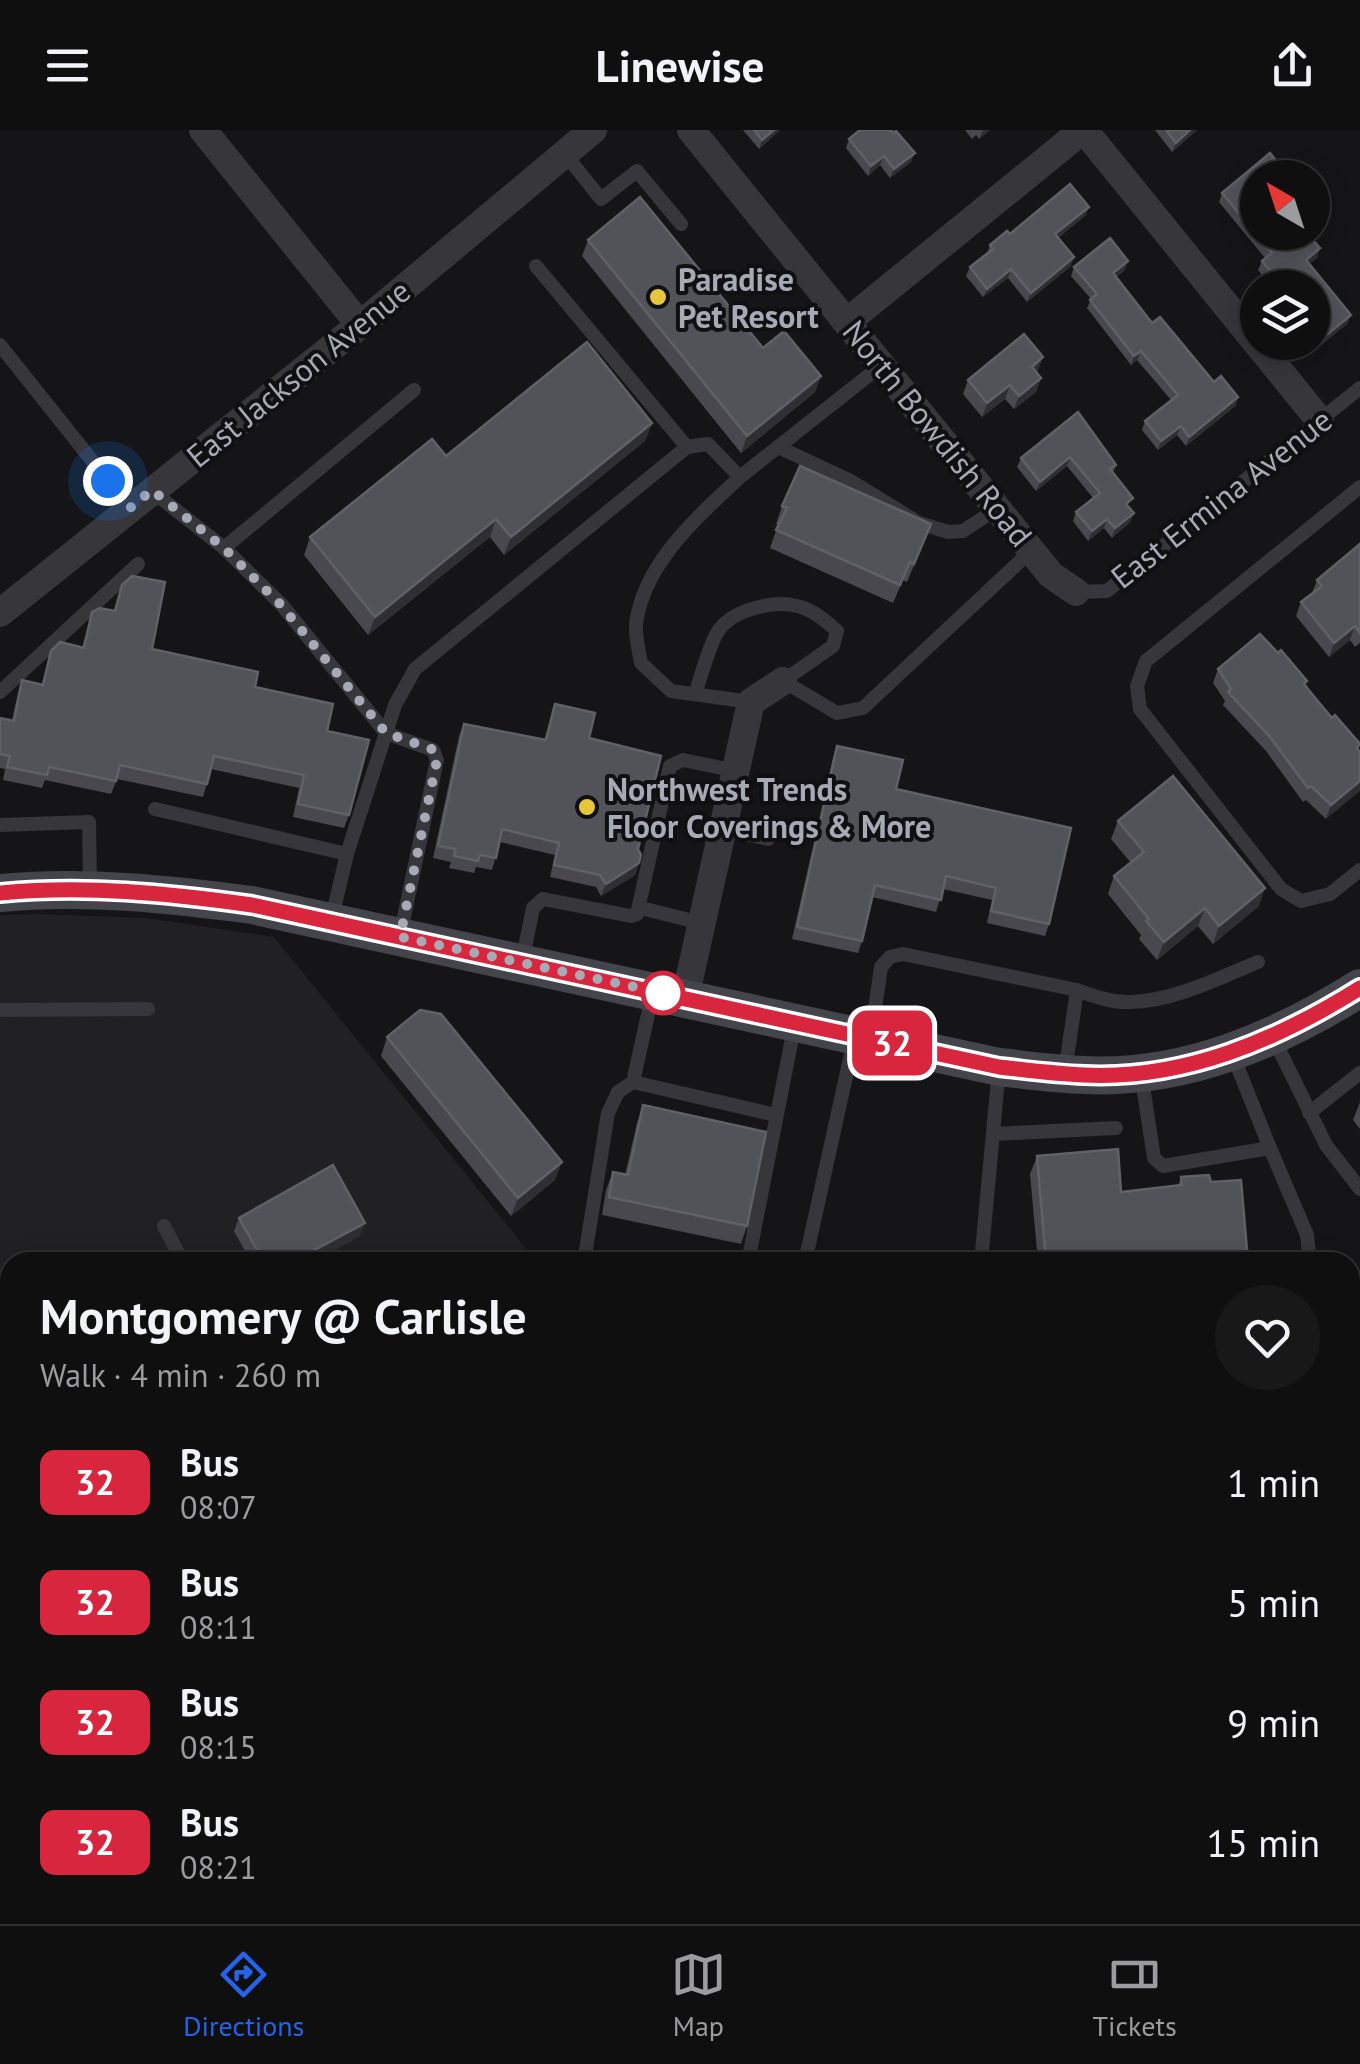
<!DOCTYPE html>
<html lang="en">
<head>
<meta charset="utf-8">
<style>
  :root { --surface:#100f10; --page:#191819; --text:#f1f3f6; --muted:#9c9c9f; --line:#302f30; --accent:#2563eb }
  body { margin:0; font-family:"PT Sans",sans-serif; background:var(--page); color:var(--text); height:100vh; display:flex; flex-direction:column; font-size:38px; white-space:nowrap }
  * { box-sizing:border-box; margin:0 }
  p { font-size:32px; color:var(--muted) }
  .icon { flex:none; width:55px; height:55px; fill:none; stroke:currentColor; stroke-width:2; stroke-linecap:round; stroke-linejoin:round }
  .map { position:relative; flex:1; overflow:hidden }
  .sheet { position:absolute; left:0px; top:1122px; width:1360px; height:672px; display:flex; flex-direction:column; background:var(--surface); border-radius:30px 30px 0 0; box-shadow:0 5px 25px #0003,0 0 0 2px var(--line) }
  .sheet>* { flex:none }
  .badge { padding:0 20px; border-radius:15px; font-size:35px; line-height:65px }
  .needle { width:65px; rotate:321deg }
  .buttons { position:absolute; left:1240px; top:30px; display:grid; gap:20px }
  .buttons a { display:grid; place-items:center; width:90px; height:90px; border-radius:50%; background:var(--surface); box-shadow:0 5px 25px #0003,0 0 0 2px var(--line); font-size:50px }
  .you { position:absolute; width:50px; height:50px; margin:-25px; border:8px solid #fff; border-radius:50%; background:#1a73e8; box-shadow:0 0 0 15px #1a73e833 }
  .map>.badge { position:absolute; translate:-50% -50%; box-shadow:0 0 0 5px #fff }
  .round { display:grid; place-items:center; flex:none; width:105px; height:105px; border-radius:52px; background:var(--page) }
  .head { display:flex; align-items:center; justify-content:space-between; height:170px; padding:0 40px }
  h1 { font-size:48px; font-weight:700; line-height:75px }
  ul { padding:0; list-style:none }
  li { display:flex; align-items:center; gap:30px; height:120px; padding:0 40px }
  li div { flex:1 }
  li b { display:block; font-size:38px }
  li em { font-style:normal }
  li .badge { min-width:110px; font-weight:700; text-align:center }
  header { display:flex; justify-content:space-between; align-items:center; height:130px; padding:0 40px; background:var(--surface); font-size:45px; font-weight:700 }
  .tabs { display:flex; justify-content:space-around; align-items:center; height:140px; border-top:2px solid var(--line); background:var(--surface); font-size:28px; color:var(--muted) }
  .tabs a { display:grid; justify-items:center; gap:5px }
  .tabs .current { color:var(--accent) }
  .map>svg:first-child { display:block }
  .built { fill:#212023 }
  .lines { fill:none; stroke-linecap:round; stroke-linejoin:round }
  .service { stroke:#36363b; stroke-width:14 }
  .minor { stroke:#36363b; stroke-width:28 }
  .secondary { stroke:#44444b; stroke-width:38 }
  .rail-casing { stroke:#4d4d54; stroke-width:11 }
  .rail { stroke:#100f11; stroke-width:8; stroke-dasharray:22; stroke-linecap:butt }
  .wall { fill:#48484e }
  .shaded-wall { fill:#2f2f33 }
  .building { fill:#525359; stroke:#606067; stroke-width:2.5 }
  .line-casing { stroke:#fff; stroke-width:22 }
  .line { stroke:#d7263d; stroke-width:15 }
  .walk { stroke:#a7a9b5; stroke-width:10; stroke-dasharray:0 18 }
  .poi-dot { fill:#e6c73c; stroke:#100f11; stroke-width:4 }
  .stop-dot { fill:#fff; stroke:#d7263d; stroke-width:5 }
  .labels { text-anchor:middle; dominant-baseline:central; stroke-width:8; stroke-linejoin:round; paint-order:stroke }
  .poi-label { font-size:32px; font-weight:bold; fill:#a7a9b5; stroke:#100f11; text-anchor:start }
  .street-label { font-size:32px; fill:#a7a9b5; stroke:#100f11 }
</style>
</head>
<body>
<header><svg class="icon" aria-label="menu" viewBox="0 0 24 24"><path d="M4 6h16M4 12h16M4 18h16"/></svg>Linewise<svg class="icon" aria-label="share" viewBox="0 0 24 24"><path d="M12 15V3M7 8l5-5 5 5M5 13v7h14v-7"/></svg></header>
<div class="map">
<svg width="1360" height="1794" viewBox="0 0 1360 1794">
  <rect width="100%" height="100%" fill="#151416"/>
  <path class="built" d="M38 784 147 788 274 807 537 1132H10V1785H538L522 1794H0V785Z"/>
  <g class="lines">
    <g class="service">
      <path d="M565 24 601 69 637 41 681 94"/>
      <path d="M536 136 687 317"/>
      <path d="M0 215 130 378"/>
      <path d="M778 317 849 350 919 393 948 402 963 401 998 378"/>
      <path d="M740 347C698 387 644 432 636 494 635 506 639 521 641 533L671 561 751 572"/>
      <path d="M1360 357 1146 531 1137 556 1140 579 1281 759 1301 771 1330 764 1360 740"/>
      <path d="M152 361 224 418 281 474 386 603 433 620 437 630 400 806"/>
      <path d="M224 418 414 260"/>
      <path d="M1076 462 1107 461 1360 258"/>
      <path d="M0 562 138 434"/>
      <path d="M695 564C702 545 707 521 717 503 730 480 773 470 797 476 812 479 826 491 837 501L833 516 783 551 837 583 863 578 1032 420"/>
      <path d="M155 679 347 724"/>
      <path d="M0 695 89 692 90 759"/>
      <path d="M723 699 768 709"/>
      <path d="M641 778 701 793"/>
      <path d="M331 791 347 724 395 575 415 539 687 317 708 314 740 347 883 234"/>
      <path d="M522 832 533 778 543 769 631 786 637 784 670 636 683 630 736 641"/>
      <path d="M1077 860C1094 866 1112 873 1131 872 1174 871 1219 848 1258 832"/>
      <path d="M0 880 148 879"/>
      <path d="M871 907 881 837 890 827 903 824 1077 860 1065 942"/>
      <path d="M1273 907 1326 1015 1360 1059"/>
      <path d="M1141 943 1154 1028 1163 1036 1270 1018 1232 923"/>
      <path d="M633 952 776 985"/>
      <path d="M1309 983 1360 943"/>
      <path d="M993 1004 1116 998"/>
      <path d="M1270 1018 1307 1105 1310 1132"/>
      <path d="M164 1096 183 1132"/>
      <path d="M584 1132 608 983 618 962 633 952 653 862"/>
      <path d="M748 1132 795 893"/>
      <path d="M805 1132 855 906"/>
      <path d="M981 1132 999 938"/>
      <path d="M1355 1663 1360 1669"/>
      <path d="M934 1794 940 1785"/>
      <path d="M1170 1794 1186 1785"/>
      <path d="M1347 1794 1360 1785"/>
    </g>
    <g class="minor">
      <path d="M203 0 360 195"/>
      <path d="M691 0 1051 445 1076 462"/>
      <path d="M1084 0 1320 291"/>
      <path d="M848 191 1083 0"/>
      <path d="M0 483 360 195 593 0"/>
      <path d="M685 868 751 572 783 551"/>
    </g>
    <path class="secondary" d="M0 763C85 755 167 764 252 775L999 937C1027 940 1055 944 1084 945 1184 950 1277 910 1360 858"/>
    <defs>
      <g id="rail">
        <path d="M1350 1380 1360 1374"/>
        <path d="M602 1794 619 1785"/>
      </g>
    </defs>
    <use href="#rail" class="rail-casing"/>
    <use href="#rail" class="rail"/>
  </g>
  <g class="wall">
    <path d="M743 0H780L759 19Z"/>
    <path d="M965 0H990L979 9 976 5 972 9Z"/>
    <path d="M1155 0H1197L1172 22Z"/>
    <path d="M849 9 911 32 890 48 880 35 868 46 846 18Z"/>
    <path d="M1258 48 1317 128 1309 134 1351 185 1347 194 1320 216 1312 207V158H1272L1258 140 1262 131 1265 128 1219 72 1222 63Z"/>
    <path d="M1086 85 1058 108 1071 136 1027 172 1008 148 983 167 966 146 970 137 987 124 990 115 1010 104Z"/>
    <path d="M588 110 763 218 821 246 815 262 741 323 582 126Z"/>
    <path d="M1074 137 1125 140 1116 147 1152 193 1214 252 1238 267 1235 276 1186 316 1177 305 1158 320 1142 300 1145 291 1171 270 1137 230 1131 235 1087 178 1091 169 1071 146Z"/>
    <path d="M1038 241 1036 243 1041 248 1036 262 1014 279 1005 269 982 287 963 264 968 250Z"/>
    <path d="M1078 282 1116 335 1113 343 1129 378 1134 383 1130 392 1112 408 1104 398 1088 411 1073 391 1076 382 1093 368 1067 336 1036 361 1017 337 1021 328Z"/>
    <path d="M652 293 645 311 504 425 490 407 368 505 304 425 310 407 446 326Z"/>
    <path d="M782 376 924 412 907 452 903 450 893 473 770 418 778 395 776 394Z"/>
    <path d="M1360 414V513L1355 517 1350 510 1329 527 1296 486 1301 472 1312 463 1317 450Z"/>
    <path d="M122 455 152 519 255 557 327 601 349 685 344 698 293 687 299 658 211 639 203 667 117 649 111 664 45 650 42 658 3 650 5 639 0 638V588L12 590 18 563 22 550 42 554 51 521 82 517 92 482 114 481Z"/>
    <path d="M1218 539 1307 551 1305 556 1332 588 1360 614 1326 689 1306 670 1303 672 1266 621 1223 575 1225 571 1213 553Z"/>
    <path d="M555 574 589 608 638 719 639 733 635 745 601 766 596 757 550 747 555 725 500 712 492 740 476 737 474 743 449 738 451 732 433 728 459 606 464 594 544 610Z"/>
    <path d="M837 616 896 659 1049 794 1045 806 987 793 992 770 943 759 936 782 872 767 862 811 858 823 792 809 833 628Z"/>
    <path d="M1118 691 1259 776 1213 814 1198 796 1157 830 1139 809 1141 805 1108 764 1114 746 1131 733 1111 709Z"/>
    <path d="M387 907 555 1050 511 1086 381 926Z"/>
    <path d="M1360 972V999L1353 990Z"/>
    <path d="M643 975 747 1096 741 1114 602 1085 606 1060 613 1042 625 1045 637 993Z"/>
    <path d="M1037 1026 1121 1062 1178 1056 1181 1047 1211 1052 1248 1132H1038L1030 1044Z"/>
    <path d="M239 1088 360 1106 312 1132H251L234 1101Z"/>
  </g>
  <g class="shaded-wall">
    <path d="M774 0H780L759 19 762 10Z"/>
    <path d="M983 0H990L979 9Z"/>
    <path d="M1190 0H1197L1172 22 1176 13Z"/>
    <path d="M915 23 911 32 890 48 894 39Z"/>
    <path d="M884 26 880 35 868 46 871 36Z"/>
    <path d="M1089 77 1086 85 1052 113 1055 104Z"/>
    <path d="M1320 118 1317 128 1303 139 1306 130Z"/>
    <path d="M1074 127 1071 136 1027 172 1031 163Z"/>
    <path d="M1128 131 1125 140 1109 152 1113 143Z"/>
    <path d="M1011 139 1008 148 983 167 987 159Z"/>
    <path d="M1351 185 1347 194 1320 216 1324 207Z"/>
    <path d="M1141 221 1137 230 1131 235 1134 226Z"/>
    <path d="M1043 227 1038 241 1026 251 1032 237Z"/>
    <path d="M821 246 815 262 741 323 747 306Z"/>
    <path d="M1041 248 1036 262 1014 279 1019 266Z"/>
    <path d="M1010 255 1005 269 982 287 987 273Z"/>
    <path d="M1238 267 1235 276 1186 316 1189 307Z"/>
    <path d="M652 293 645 311 504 425 511 407Z"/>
    <path d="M1181 296 1177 305 1158 320 1161 311Z"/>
    <path d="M1070 327 1067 336 1036 361 1040 352Z"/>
    <path d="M1134 383 1130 392 1112 408 1115 398Z"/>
    <path d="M496 389 490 407 368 505 375 487Z"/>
    <path d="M1107 389 1104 398 1088 411 1092 401Z"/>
    <path d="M1355 496 1350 510 1329 527 1334 513Z"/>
    <path d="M1360 651V661L1326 689 1331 675Z"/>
    <path d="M639 733 635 745 601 766 606 754Z"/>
    <path d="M1265 758 1259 776 1213 814 1219 796Z"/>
    <path d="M1205 778 1198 796 1157 830 1164 812Z"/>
    <path d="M562 1032 555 1050 511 1086 518 1068Z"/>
    <path d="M365 1093 360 1106 312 1132H292Z"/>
  </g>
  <g class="building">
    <path d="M754 0H774L762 10Z"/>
    <path d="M860 0H891L893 3 896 1 915 23 894 39 884 26 871 36 849 9Z"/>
    <path d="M1166 0H1190L1176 13Z"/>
    <path d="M1270 23 1290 48H1258V102H1306L1320 118 1306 130 1351 185 1324 207 1312 193V158H1283L1262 131 1272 123 1222 63Z"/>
    <path d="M1070 54 1089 77 1055 104 1074 127 1031 163 1011 139 987 159 970 137 993 119 990 115 1007 101 1010 104Z"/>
    <path d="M640 67 763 218 784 201 821 246 747 306 588 110Z"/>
    <path d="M1110 108 1128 131 1113 143 1152 193 1160 187 1214 252 1221 246 1238 267 1189 307 1181 296 1161 311 1145 291 1178 265 1141 221 1134 226 1090 170 1097 164 1074 137Z"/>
    <path d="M1024 204 1043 227 1032 237 1041 248 1019 266 1010 255 987 273 968 250Z"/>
    <path d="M587 212 652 293 511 407 496 389 375 487 310 407 432 309 446 326Z"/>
    <path d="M1078 282 1116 335 1110 339 1133 368 1126 374 1134 383 1115 398 1107 389 1092 401 1076 382 1100 363 1070 327 1040 352 1021 328Z"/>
    <path d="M800 336 931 394 914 434 910 432 900 455 776 400 787 378 782 376Z"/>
    <path d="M1360 414V503L1355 496 1334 513 1301 472 1322 456 1317 450Z"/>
    <path d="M132 446 165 452 152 519 258 542 255 557 333 574 327 601 369 610 349 685 298 674 304 645 214 626 207 654 120 635 116 651 49 637 47 645 7 637 10 626 0 624V588L14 591 22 550 43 555 51 521 60 512 84 518 92 482 100 478 115 481 122 455Z"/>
    <path d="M1260 504 1278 523 1281 520 1307 551 1304 554 1316 569 1332 588 1335 585 1360 614 1357 618 1360 623V651L1331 675 1311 656 1308 658 1270 607 1228 562 1231 559 1218 539Z"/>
    <path d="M555 574 595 583 589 608 661 626 638 719 641 725 639 733 606 754 600 745 554 735 559 713 502 699 496 728 480 725 478 731 454 726 455 719 438 716 464 594 546 610Z"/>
    <path d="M837 616 903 630 896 659 1071 698 1049 794 991 781 996 758 946 746 941 770 875 755 862 811 797 797Z"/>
    <path d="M1173 646 1265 758 1219 796 1205 778 1164 812 1146 791 1149 789 1114 746 1144 722 1118 691Z"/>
    <path d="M420 880 441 884 562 1032 518 1068 387 907Z"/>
    <path d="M643 975 766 1002 747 1096 609 1067 613 1042 628 1045Z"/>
    <path d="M1118 1019 1121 1062 1182 1055 1181 1047 1209 1045 1211 1052 1241 1050 1248 1132H1046L1037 1026Z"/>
    <path d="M333 1035 365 1093 292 1132H264L239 1088Z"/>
    <path d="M10 1336V1785H291L296 1794H0V1341Z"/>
  </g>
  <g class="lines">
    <defs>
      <path id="line" d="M0 763C85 755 167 763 252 775L999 937C1027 940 1055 944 1084 945 1184 950 1277 910 1360 858"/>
    </defs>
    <use href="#line" class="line-casing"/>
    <use href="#line" class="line"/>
    <path class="walk" d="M108 351 130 378 152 360 224 418 280 474 386 603 434 620 437 630 400 807 663 863"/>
  </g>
  <g class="poi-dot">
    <circle cx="658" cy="167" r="10"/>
    <circle cx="587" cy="677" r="10"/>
  </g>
  <circle class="stop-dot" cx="663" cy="863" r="20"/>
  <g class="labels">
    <g class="poi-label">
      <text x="678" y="149">Paradise<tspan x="678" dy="37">Pet Resort</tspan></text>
      <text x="607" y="659">Northwest Trends<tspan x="607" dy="37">Floor Coverings &amp; More</tspan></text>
    </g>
    <g class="street-label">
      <text transform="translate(298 243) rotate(-39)">East Jackson Avenue</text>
      <text transform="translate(938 303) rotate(51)">North Bowdish Road</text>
      <text transform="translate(1221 368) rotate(-38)">East Ermina Avenue</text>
    </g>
  </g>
</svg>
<div class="buttons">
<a><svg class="needle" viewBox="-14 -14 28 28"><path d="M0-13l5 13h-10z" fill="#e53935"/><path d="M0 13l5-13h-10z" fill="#9c9c9f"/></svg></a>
<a><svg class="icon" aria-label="layers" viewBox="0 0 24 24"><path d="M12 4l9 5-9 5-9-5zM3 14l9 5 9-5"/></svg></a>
</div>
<div class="you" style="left:108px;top:351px"></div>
<b class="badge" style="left:892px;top:913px;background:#d7263d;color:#fff">32</b>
<section class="sheet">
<div class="head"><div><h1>Montgomery @ Carlisle</h1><p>Walk · 4 min · 260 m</p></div><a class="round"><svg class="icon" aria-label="heart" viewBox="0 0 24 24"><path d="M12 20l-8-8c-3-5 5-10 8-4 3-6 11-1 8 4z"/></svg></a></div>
<ul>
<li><span class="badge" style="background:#d7263d;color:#fff">32</span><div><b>Bus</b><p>08:07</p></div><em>1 min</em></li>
<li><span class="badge" style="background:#d7263d;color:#fff">32</span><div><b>Bus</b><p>08:11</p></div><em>5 min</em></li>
<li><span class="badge" style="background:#d7263d;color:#fff">32</span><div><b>Bus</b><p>08:15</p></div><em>9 min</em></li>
<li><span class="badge" style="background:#d7263d;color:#fff">32</span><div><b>Bus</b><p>08:21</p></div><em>15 min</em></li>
</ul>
</section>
</div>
<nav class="tabs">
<a class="current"><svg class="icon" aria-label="directions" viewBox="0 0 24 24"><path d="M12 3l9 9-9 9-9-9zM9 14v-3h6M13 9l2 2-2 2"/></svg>Directions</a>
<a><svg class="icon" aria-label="map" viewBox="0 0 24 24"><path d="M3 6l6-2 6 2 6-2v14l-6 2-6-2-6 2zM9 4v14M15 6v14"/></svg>Map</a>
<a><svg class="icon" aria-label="tickets" viewBox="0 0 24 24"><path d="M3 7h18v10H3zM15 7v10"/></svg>Tickets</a>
</nav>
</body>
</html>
